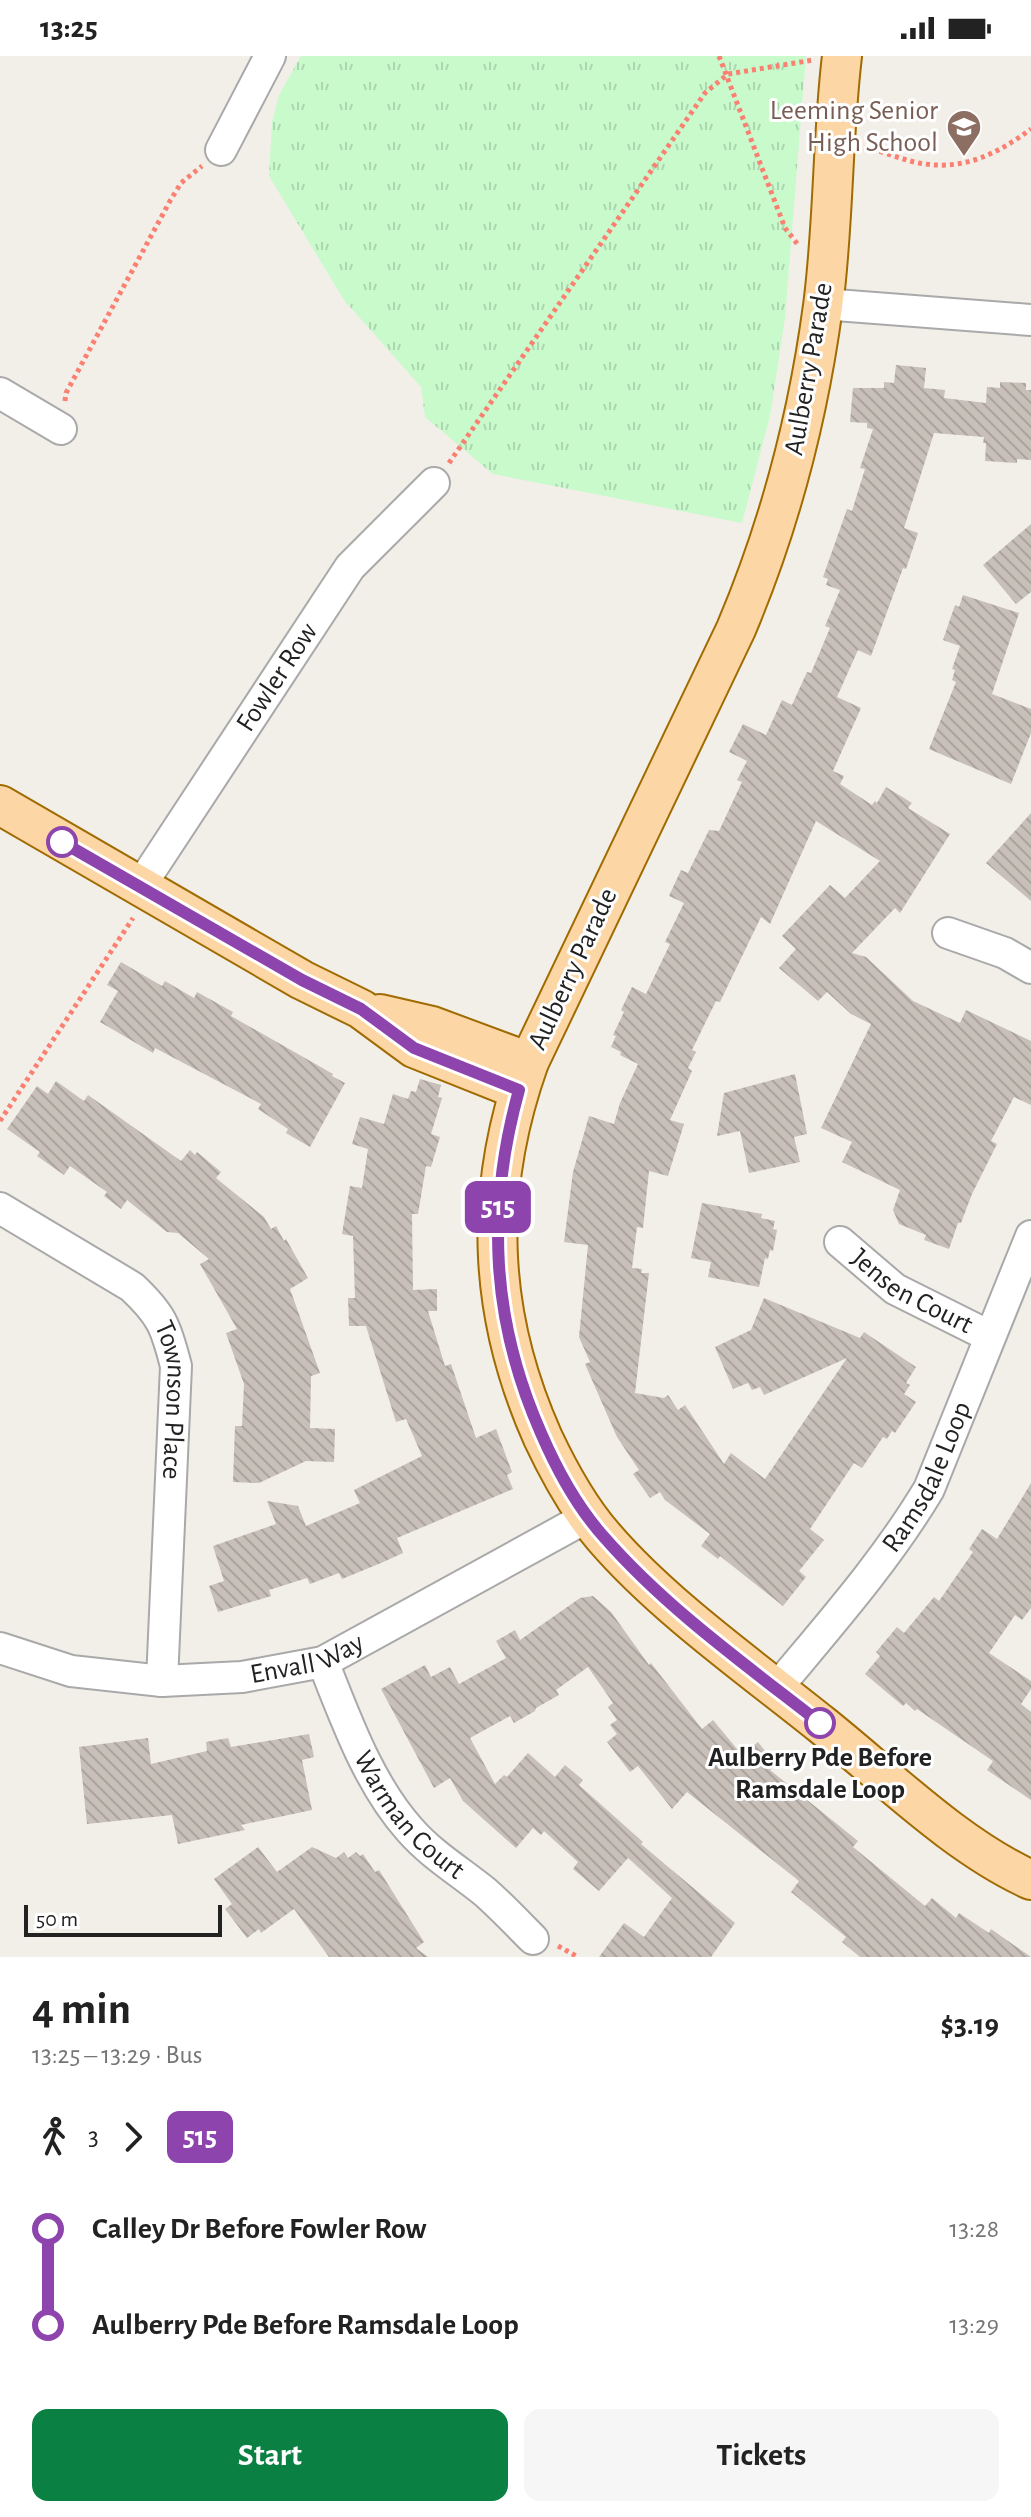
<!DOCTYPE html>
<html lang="en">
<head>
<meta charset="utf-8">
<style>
  :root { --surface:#fff; --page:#f6f6f6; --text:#222; --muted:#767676; --accent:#0b8043 }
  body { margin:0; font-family:"Alegreya Sans",sans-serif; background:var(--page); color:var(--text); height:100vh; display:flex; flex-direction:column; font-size:30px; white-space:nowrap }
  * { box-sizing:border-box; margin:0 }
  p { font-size:26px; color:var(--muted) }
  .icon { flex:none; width:44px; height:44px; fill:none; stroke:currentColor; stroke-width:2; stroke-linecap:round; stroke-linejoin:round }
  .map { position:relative; height:1901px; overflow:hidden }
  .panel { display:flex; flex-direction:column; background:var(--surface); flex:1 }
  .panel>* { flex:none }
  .badge { padding:0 16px; border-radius:12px; font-size:28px; line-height:52px }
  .scale { position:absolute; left:24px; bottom:20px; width:198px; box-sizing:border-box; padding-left:8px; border:4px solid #222; border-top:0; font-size:22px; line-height:28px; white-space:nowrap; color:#222; -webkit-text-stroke:6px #fff; paint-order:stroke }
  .map>.badge { position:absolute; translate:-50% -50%; box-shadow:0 0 0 4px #fff }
  .legs { display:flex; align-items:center; gap:12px; height:88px; padding:0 32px; font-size:26px }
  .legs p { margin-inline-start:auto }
  .headline { display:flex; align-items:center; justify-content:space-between; height:136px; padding:0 32px }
  h1 { font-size:44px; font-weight:700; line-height:60px }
  .primary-button { display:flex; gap:16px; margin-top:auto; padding:16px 32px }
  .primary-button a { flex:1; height:92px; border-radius:16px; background:var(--accent); color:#fff; font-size:32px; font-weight:700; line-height:92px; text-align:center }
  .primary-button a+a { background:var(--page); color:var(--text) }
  ul { padding:0 32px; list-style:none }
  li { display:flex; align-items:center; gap:28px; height:96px; font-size:30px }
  li i { display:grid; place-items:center; width:12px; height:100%; margin:0 10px; background:currentColor }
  li i::after { content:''; width:20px; height:20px; margin:-10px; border:6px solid; border-radius:50%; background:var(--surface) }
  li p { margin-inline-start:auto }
  li:first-child i { background:linear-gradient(#0000 50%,currentColor 0) }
  li:last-child i { background:linear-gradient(currentColor 50%,#0000 0) }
  .status { display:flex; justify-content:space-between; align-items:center; height:56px; padding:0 40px; background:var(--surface); direction:ltr }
  .status svg { height:22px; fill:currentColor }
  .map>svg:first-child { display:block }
  .park { fill:url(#park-tufts) }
  .building { fill:url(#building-back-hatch) }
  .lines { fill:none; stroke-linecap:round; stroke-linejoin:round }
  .minor-casing { stroke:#a9a9a9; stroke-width:34 }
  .major-casing { stroke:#a06b00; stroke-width:42 }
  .path { stroke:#fa8072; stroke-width:5; stroke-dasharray:4 4; stroke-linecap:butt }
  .minor { stroke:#fff; stroke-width:30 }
  .major { stroke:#fcd6a4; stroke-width:38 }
  .line-1-casing { stroke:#fff; stroke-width:18 }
  .line-1 { stroke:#8e44ad; stroke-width:12 }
  .stop-1-dot { fill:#fff; stroke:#8e44ad; stroke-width:4 }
  .labels { text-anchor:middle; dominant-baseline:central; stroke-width:6; stroke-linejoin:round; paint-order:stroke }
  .education-label { font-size:28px; fill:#785e54; stroke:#fff; text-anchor:end }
  .street-label { font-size:28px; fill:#222; stroke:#fff }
  .stop-label { font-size:28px; font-weight:bold; fill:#222; stroke:#fff }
</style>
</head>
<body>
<div class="status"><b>13:25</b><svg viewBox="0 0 49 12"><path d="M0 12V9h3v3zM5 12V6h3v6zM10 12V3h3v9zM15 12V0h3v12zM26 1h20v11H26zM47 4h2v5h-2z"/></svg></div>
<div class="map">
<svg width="1031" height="1901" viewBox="0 0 1031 1901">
  <defs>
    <pattern id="park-tufts" width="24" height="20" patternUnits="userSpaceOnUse" patternTransform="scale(2)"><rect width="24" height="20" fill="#c8facc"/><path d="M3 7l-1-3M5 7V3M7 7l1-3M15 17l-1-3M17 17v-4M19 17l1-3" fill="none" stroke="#acd6af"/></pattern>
    <pattern id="building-back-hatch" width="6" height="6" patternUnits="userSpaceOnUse" patternTransform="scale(2)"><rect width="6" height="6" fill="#c7bfb8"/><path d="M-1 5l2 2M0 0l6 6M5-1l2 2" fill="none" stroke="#aba49e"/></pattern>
  </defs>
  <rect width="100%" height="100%" fill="#f2efe9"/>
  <path class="park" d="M301 0H806L785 262 770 360 742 467 493 418 425 361 421 331 344 244 269 120 272 66 279 39Z"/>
  <g class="building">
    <path d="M896 309 926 312 924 332 945 334 944 342 986 347 987 331 1000 332V326L1026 327V334H1031V404L1017 403V407L985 405 986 387H983L984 381 934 377 904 472 918 477 906 513 903 512 871 600 858 594 837 641 861 652 833 715 844 720 840 728 872 749 875 745 877 747 886 731 912 747 908 752 950 778 900 857 895 852 852 897 866 901 913 945 960 967 966 954 1031 985V1049L1014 1041 991 1085 997 1088 972 1138 961 1167H958L949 1193 924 1184 926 1179 899 1168 893 1154 900 1134 842 1106 852 1086 821 1072 871 968 851 958 827 936 818 945 779 912 796 893 782 880 830 829 845 842 880 805 816 765 770 868 761 861 720 946 716 945 692 994 696 996 688 1012 692 1015 670 1064 684 1068 668 1120 649 1115 643 1172 637 1171 632 1212 642 1213 641 1217H649L635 1337 664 1342 668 1339 678 1354 685 1349 724 1408 731 1397 765 1423 847 1302 764 1339 760 1331 752 1334 748 1327 733 1333 715 1291 751 1274 764 1242 860 1282 864 1276 916 1311 906 1327 910 1329 904 1338 916 1346 895 1377 892 1375 887 1383 883 1381 862 1412 854 1407 810 1473 824 1484 799 1515 806 1521 783 1550 720 1500 718 1503 701 1490 710 1478 665 1444 660 1436 650 1442 633 1418 639 1414 617 1381 585 1308 590 1306 579 1281 588 1189 564 1186 573 1116 589 1060 614 1068 620 1047 638 1008 620 999 621 996 611 991 616 980 613 979 624 956 621 954 632 931 646 938 670 888 665 886 684 847 669 840 681 814 688 817 709 774 719 775 742 726 737 724 747 705 729 696 743 668 766 679 782 644 792 649 807 616 811 617 830 572 825 570 840 534 826 529 828 523 823 521 847 453 852 455 865 413 860 412 873 373 867 372V367L850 366 853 332H884V326L894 327Z"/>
    <path d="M1031 468V536L1016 548 983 509Z"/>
    <path d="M963 539 1019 557 992 638 1031 653V677L1011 728 929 693 956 626 952 624 955 614 952 613 960 590 943 584 955 549 959 551Z"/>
    <path d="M1031 757V845L986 807Z"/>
    <path d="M121 906 162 930 165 925 194 942 197 936 233 956 231 960 333 1018 332 1020 345 1027 310 1091 286 1077 288 1073 258 1053 261 1048 155 992 153 997 100 966 118 935 107 929Z"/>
    <path d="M795 1018 807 1078 794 1081 800 1106 749 1117 740 1075 717 1080 724 1037Z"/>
    <path d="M420 1023 441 1029 438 1041 442 1042 431 1078 440 1081 431 1111 426 1110 418 1158H412L413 1234 437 1233V1255H428L445 1310 451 1308 476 1382 496 1373 512 1416 507 1419 513 1433 397 1482 403 1497 381 1507 342 1523 339 1517 310 1528 307 1522 269 1534 271 1540 218 1556 209 1530 224 1525 213 1490 276 1468 267 1445 298 1450 306 1470 360 1447 354 1434 422 1400 406 1363 396 1366 366 1270H349L348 1242H355L353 1180 342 1178 350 1130 362 1132 368 1093 352 1088 360 1061 384 1068 393 1038 408 1043 411 1035 416 1036Z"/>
    <path d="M56 1025 84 1045 88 1039 181 1105 190 1094 195 1099 197 1096 221 1116 216 1122 264 1161 271 1173 276 1170 284 1185 286 1183 308 1222 290 1233 320 1317 311 1320 310 1372 335 1373 334 1406 306 1405 259 1427 233 1426 235 1370H242L244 1328 226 1277 237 1273 200 1208 209 1203 178 1177 167 1176 127 1144 121 1153 104 1140 107 1136 70 1110 64 1119 37 1100 40 1096 7 1073 37 1030 48 1038Z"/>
    <path d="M702 1147 762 1158 761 1162 775 1165 773 1173 777 1174 773 1195 770 1194 768 1203 765 1202 759 1231 708 1221 711 1206 691 1202Z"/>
    <path d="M1031 1427V1552L1022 1564 1015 1559 989 1597 1031 1625V1633L1021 1648 1031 1656V1744L987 1714 993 1705 917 1653 915 1655 906 1647 903 1650 865 1618 880 1600 876 1596 897 1571 904 1577 934 1541 939 1545 973 1496 969 1493 982 1473 997 1483Z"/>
    <path d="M593 1540 611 1556 649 1609 651 1607 702 1673 713 1664 742 1699 758 1686 776 1709 770 1714 858 1785 853 1791 925 1850 932 1842 956 1862 959 1857 989 1877 991 1873 1031 1901H860L842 1886 846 1881 791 1836 799 1825 687 1736 672 1753 638 1710 630 1716 607 1686 617 1678 610 1669 617 1664 608 1651 613 1647 588 1611 556 1634 559 1639 536 1652 535 1655 514 1667 510 1660 470 1682 495 1728 504 1719 507 1721 528 1697 555 1721 565 1709 583 1724 579 1729 643 1786 641 1788 735 1867 711 1901H599L624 1867 644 1881 672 1842 628 1802 599 1835 573 1813 578 1806 544 1775 541 1779 533 1772 516 1792 463 1745 450 1722 434 1732 381 1633 425 1609 431 1621 450 1611 459 1628 506 1602 496 1585 515 1574 520 1584 580 1542Z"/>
    <path d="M309 1678 314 1701 302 1704 312 1754 241 1769 245 1774 178 1788 172 1759 87 1768 79 1691 148 1682 151 1708 207 1695 206 1686 228 1682 231 1691Z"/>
    <path d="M258 1791 277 1816 312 1791 336 1802 344 1796 348 1802 356 1796 360 1800 363 1798 375 1816 379 1814 424 1886 416 1892 428 1901H329L294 1853 261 1877 259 1873 247 1882 225 1853 232 1848 214 1823Z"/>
  </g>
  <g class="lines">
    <defs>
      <g id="minor">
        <path d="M221 94 270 0"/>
        <path d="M823 248 1031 264"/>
        <path d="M0 337 61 373"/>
        <path id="s1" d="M139 832 350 511 434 427"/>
        <path d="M948 877 1005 897 1031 912"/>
        <path id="s2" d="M0 1152 132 1231C162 1259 166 1271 176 1310L162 1625"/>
        <path id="s3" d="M840 1186 895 1233 989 1280"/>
        <path id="s4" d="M0 1592 71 1615 162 1625 242 1621 323 1606 587 1461"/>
        <path id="s5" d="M323 1606C346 1663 368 1727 410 1774 432 1799 459 1815 485 1836 502 1851 517 1867 533 1883"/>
        <path id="s6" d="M776 1633C830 1568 886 1505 929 1433L1031 1180"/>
      </g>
      <g id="major">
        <path d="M842 0C832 83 834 167 823 250 808 362 780 469 736 573L529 1006C483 1135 487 1257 543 1382 559 1416 578 1451 603 1480 662 1549 751 1612 822 1669 887 1721 956 1790 1031 1824"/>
        <path d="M0 749 302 924 361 953 414 992 519 1034"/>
        <path d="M380 958 432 970 529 1006"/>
      </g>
    </defs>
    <use href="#minor" class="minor-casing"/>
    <use href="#major" class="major-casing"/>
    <g class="path">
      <path d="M719 0 785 172 799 190"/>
      <path d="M864 92C885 95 906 106 925 108 966 114 1000 96 1031 73"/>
      <path d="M65 345 66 337 170 145 181 127 202 110"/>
      <path d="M449 407 705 37 728 18 813 4"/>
      <path d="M0 1065 133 862"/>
      <path d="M558 1890 578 1901"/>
    </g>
    <use href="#minor" class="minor"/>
    <use href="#major" class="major"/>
  </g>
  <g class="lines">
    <defs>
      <path id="line-1" d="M62 786 302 924 361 953 414 992 519 1034C486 1153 491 1264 541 1377 557 1414 577 1451 604 1481 666 1552 746 1609 820 1667"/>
    </defs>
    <use href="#line-1" class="line-1-casing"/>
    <use href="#line-1" class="line-1"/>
  </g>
  <defs>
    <symbol id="school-pin" viewBox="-11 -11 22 30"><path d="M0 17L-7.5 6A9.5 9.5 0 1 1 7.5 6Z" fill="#8d6e63" stroke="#fff"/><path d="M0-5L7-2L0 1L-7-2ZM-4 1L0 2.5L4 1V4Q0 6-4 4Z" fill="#fff"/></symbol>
  </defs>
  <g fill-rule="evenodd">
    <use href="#school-pin" x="944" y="51" width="40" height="54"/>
  </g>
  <g class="stop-1-dot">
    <circle cx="62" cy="786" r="14"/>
    <circle cx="820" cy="1667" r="14"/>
  </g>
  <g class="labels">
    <g class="education-label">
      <text x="938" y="55">Leeming Senior<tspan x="938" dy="32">High School</tspan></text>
    </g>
    <g class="street-label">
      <text transform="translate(809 313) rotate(-80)">Aulberry Parade</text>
      <text stroke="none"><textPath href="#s1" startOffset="252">Fowler Row</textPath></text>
      <text transform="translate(573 913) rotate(-65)">Aulberry Parade</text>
      <text stroke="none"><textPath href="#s3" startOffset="88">Jensen Court</textPath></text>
      <text stroke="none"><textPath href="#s2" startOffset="280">Townson Place</textPath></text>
      <text stroke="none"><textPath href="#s6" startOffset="262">Ramsdale Loop</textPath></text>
      <text stroke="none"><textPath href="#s4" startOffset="314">Envall Way</textPath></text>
      <text stroke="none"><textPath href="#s5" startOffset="178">Warman Court</textPath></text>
    </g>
    <g class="stop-label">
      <text x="820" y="1702">Aulberry Pde Before<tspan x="820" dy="32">Ramsdale Loop</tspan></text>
    </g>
  </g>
</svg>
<div class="scale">50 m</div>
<b class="badge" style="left:498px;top:1151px;background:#8e44ad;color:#fff">515</b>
</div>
<section class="panel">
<div class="headline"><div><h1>4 min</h1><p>13:25 – 13:29 · Bus</p></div><b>$3.19</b></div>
<div class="legs"><svg class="icon" aria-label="walk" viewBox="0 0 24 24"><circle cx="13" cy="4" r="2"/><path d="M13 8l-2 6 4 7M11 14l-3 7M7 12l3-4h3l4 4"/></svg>3<svg class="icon" aria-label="forward" viewBox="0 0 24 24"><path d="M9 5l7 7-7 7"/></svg><b class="badge" style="background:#8e44ad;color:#fff">515</b></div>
<ul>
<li><i style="color:#8e44ad"></i><b>Calley Dr Before Fowler Row</b><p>13:28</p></li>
<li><i style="color:#8e44ad"></i><b>Aulberry Pde Before Ramsdale Loop</b><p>13:29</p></li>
</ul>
<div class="primary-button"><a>Start</a><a>Tickets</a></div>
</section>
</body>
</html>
